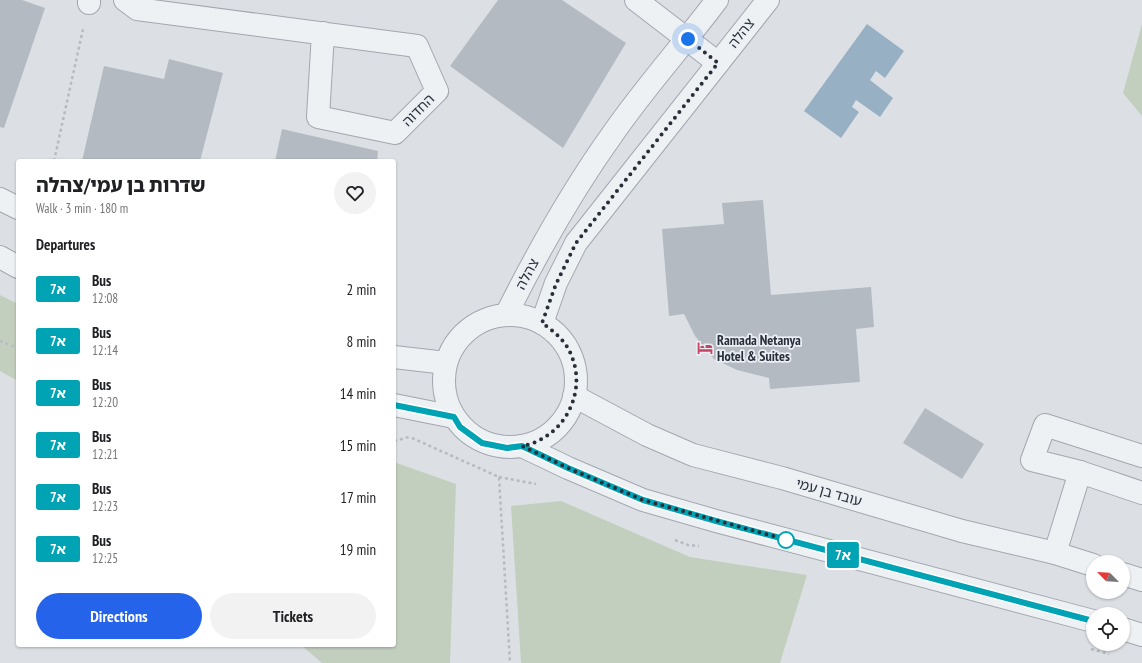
<!DOCTYPE html>
<html lang="en">
<head>
<meta charset="utf-8">
<style>
  :root { --surface:#fff; --page:#f2f2f2; --text:#202124; --muted:#757577; --accent:#2563eb }
  body { margin:0; font-family:"PT Sans Narrow","Noto Sans Hebrew",sans-serif; background:var(--page); color:var(--text); height:100vh; display:flex; flex-direction:column; font-size:15px; white-space:nowrap }
  * { box-sizing:border-box; margin:0 }
  p { font-size:13px; color:var(--muted) }
  .icon { flex:none; width:22px; height:22px; fill:none; stroke:currentColor; stroke-width:2; stroke-linecap:round; stroke-linejoin:round }
  .map { position:relative; flex:1; overflow:hidden }
  .side { position:absolute; left:16px; top:159px; width:380px; height:488px; display:flex; flex-direction:column; background:var(--surface); border-radius:4px; box-shadow:0 1px 3px #0004 }
  .side>* { flex:none }
  .badge { padding:0 8px; border-radius:3px; font-size:14px; line-height:26px }
  .needle { width:26px; rotate:294deg }
  .tools { position:absolute; left:1086px; top:555px; display:grid; gap:8px }
  .tools a { display:grid; place-items:center; width:44px; height:44px; border-radius:50%; background:var(--surface); box-shadow:0 1px 3px #0004; font-size:20px }
  .you { position:absolute; width:20px; height:20px; margin:-10px; border:3px solid #fff; border-radius:50%; background:#1a73e8; box-shadow:0 0 0 6px #1a73e833 }
  .map>.badge { position:absolute; translate:-50% -50%; box-shadow:0 0 0 2px #fff }
  h2 { padding:0 20px; font-size:15px; line-height:36px }
  .round { display:grid; place-items:center; flex:none; width:42px; height:42px; border-radius:21px; background:var(--page) }
  .overview { display:flex; align-items:center; justify-content:space-between; height:68px; padding:0 20px }
  h1 { font-size:19px; font-weight:800; line-height:30px }
  .action { display:flex; gap:8px; margin-top:auto; padding:8px 20px }
  .action a { flex:1; height:46px; border-radius:24px; background:var(--accent); color:#fff; font-size:16px; font-weight:800; line-height:46px; text-align:center }
  .action a+a { background:var(--page); color:var(--text) }
  ul { padding:0; list-style:none }
  li { display:flex; align-items:center; gap:12px; height:52px; padding:0 20px }
  li div { flex:1 }
  li b { display:block; font-size:15px }
  li em { font-style:normal }
  li .badge { min-width:44px; font-weight:700; text-align:center }
  .map>svg:first-child { display:block }
  .green { fill:#c3cfbe }
  .water { fill:#98b0c4 }
  .building { fill:#b4bac2 }
  .lines { fill:none; stroke-linecap:round; stroke-linejoin:round }
  .minor-casing { stroke:#a2a7af; stroke-width:24 }
  .path { stroke:#b6bbc0; stroke-width:2.5; stroke-dasharray:3 3; stroke-linecap:butt }
  .minor { stroke:#eef1f4; stroke-width:22 }
  .line-casing { stroke:#fff; stroke-width:9 }
  .line { stroke:#00a3b4; stroke-width:6 }
  .walk { stroke:#272f3b; stroke-width:4; stroke-dasharray:0 7.2 }
  .stop-dot { fill:#fff; stroke:#00a3b4; stroke-width:2 }
  .labels { text-anchor:middle; dominant-baseline:central; stroke-width:3.5; stroke-linejoin:round; paint-order:stroke }
  .street-label { font-size:14px; fill:#272f3b; stroke:#ebeff3 }
  .poi-label { font-size:14px; font-weight:bold; fill:#272f3b; stroke:#ebeff3; text-anchor:start }
</style>
</head>
<body>
<div class="map">
<svg width="1142" height="663" viewBox="0 0 1142 663">
  <rect width="100%" height="100%" fill="#dce0e5"/>
  <g class="green">
    <path d="M1142 24V116L1123 93Z"/>
    <path d="M0 295 18 304V381L0 371Z"/>
    <path d="M394 462 456 484 450 663H322L301 645H394Z"/>
    <path d="M561 501 690 557 807 575 780 663H521L511 506Z"/>
  </g>
  <path class="water" d="M867 24 904 51 885 78 876 71 870 80 893 98 880 117 856 100 852 107 859 112 841 138 804 111Z"/>
  <g class="building">
    <path d="M0 0H22L45 8 4 128 0 127Z"/>
    <path d="M498 0H562L626 43 563 148 450 66Z"/>
    <path d="M169 59 223 73 200 161H82L104 66 164 79Z"/>
    <path d="M282 129 378 151 377 161H275Z"/>
    <path d="M763 200 771 295 871 287 874 327 856 329 860 382 770 389 769 378 737 370 714 359 695 336 684 314 669 316 662 229 724 224 722 203Z"/>
    <path d="M925 408 984 444 962 479 903 443Z"/>
  </g>
  <g class="lines">
    <defs>
      <g id="minor">
        <path d="M125 0 137 9 417 46 437 91 395 133 318 117 323 33"/>
        <path d="M636 0 718 63"/>
        <path d="M89 3V0"/>
        <path d="M0 199 18 208"/>
        <path d="M0 257 18 267"/>
        <circle cx="510" cy="381" r="66"/>
        <path d="M506 315C538 251 573 189 614 132 646 86 684 44 717 0"/>
        <path d="M542 323 556 283 576 243 768 0"/>
        <path d="M394 357 446 363"/>
        <path d="M574 396 647 435 693 455 782 478 962 531 1055 553 1093 565"/>
        <path d="M394 405 454 417"/>
        <path d="M522 446 568 468 643 500 716 521 1093 621"/>
        <path d="M1080 472 1032 460 1045 425 1142 456"/>
        <path d="M1055 553 1080 472 1142 493"/>
        <path d="M1123 574 1142 580"/>
        <path d="M1123 629 1142 635"/>
      </g>
    </defs>
    <use href="#minor" class="minor-casing"/>
    <g class="path">
      <path d="M54 161 83 29"/>
      <path d="M0 341 18 348"/>
      <path d="M412 438 499 477 510 663"/>
      <path d="M394 441 409 437"/>
      <path d="M499 477 536 484"/>
      <path d="M675 540 688 545 699 546"/>
      <path d="M1091 649 1109 654"/>
    </g>
    <use href="#minor" class="minor"/>
  </g>
  <g class="lines">
    <defs>
      <path id="line" d="M394 405 454 417 460 427 482 443 507 448 522 446 568 468 643 500 716 521 1093 621"/>
    </defs>
    <use href="#line" class="line-casing"/>
    <use href="#line" class="line"/>
    <path class="walk" d="M688 39 718 63 576 243 556 284 542 323C555 332 567 342 572 357 587 395 562 439 522 446L568 468 643 500 791 541 786 540"/>
  </g>
  <defs>
    <symbol id="hotel-bare" viewBox="-9 -9 18 18"><path d="M-6-4.5h1.5V1H6V5H4.5V3h-9V5H-6ZM-4 0a1.8 1.8 0 1 1 3.6 0ZM.5 0V-2.5h3Q6-2.5 6 0Z" fill="#c54662" stroke="#ebeff3" stroke-width="2.5" paint-order="stroke"/></symbol>
  </defs>
  <g fill-rule="evenodd">
    <use href="#hotel-bare" x="694" y="337" width="22" height="22"/>
  </g>
  <circle class="stop-dot" cx="786" cy="540" r="8"/>
  <g class="labels">
    <g class="street-label">
      <text transform="translate(741 33) rotate(-52)">צהלה</text>
      <text transform="translate(418 110) rotate(-45)">החדוה</text>
      <text transform="translate(527 274) rotate(-62)">צהלה</text>
      <text transform="translate(829 492) rotate(16)">עובד בן עמי</text>
    </g>
    <g class="poi-label">
      <text x="717" y="340">Ramada Netanya<tspan x="717" dy="16">Hotel &amp; Suites</tspan></text>
    </g>
  </g>
</svg>
<div class="tools">
<a><svg class="needle" viewBox="-14 -14 28 28"><path d="M0-13l5 13h-10z" fill="#e53935"/><path d="M0 13l5-13h-10z" fill="#757577"/></svg></a>
<a><svg class="icon" aria-label="locate" viewBox="0 0 24 24"><circle cx="12" cy="12" r="6"/><path d="M12 2v4M12 18v4M2 12h4M18 12h4"/></svg></a>
</div>
<div class="you" style="left:688px;top:39px"></div>
<b class="badge" style="left:843px;top:555px;background:#00a3b4;color:#fff">7א</b>
<section class="side">
<div class="overview"><div><h1>שדרות בן עמי/צהלה</h1><p>Walk · 3 min · 180 m</p></div><a class="round"><svg class="icon" aria-label="heart" viewBox="0 0 24 24"><path d="M12 20l-8-8c-3-5 5-10 8-4 3-6 11-1 8 4z"/></svg></a></div>
<h2>Departures</h2>
<ul>
<li><span class="badge" style="background:#00a3b4;color:#fff">7א</span><div><b>Bus</b><p>12:08</p></div><em>2 min</em></li>
<li><span class="badge" style="background:#00a3b4;color:#fff">7א</span><div><b>Bus</b><p>12:14</p></div><em>8 min</em></li>
<li><span class="badge" style="background:#00a3b4;color:#fff">7א</span><div><b>Bus</b><p>12:20</p></div><em>14 min</em></li>
<li><span class="badge" style="background:#00a3b4;color:#fff">7א</span><div><b>Bus</b><p>12:21</p></div><em>15 min</em></li>
<li><span class="badge" style="background:#00a3b4;color:#fff">7א</span><div><b>Bus</b><p>12:23</p></div><em>17 min</em></li>
<li><span class="badge" style="background:#00a3b4;color:#fff">7א</span><div><b>Bus</b><p>12:25</p></div><em>19 min</em></li>
</ul>
<div class="action"><a>Directions</a><a>Tickets</a></div>
</section>
</div>
</body>
</html>
